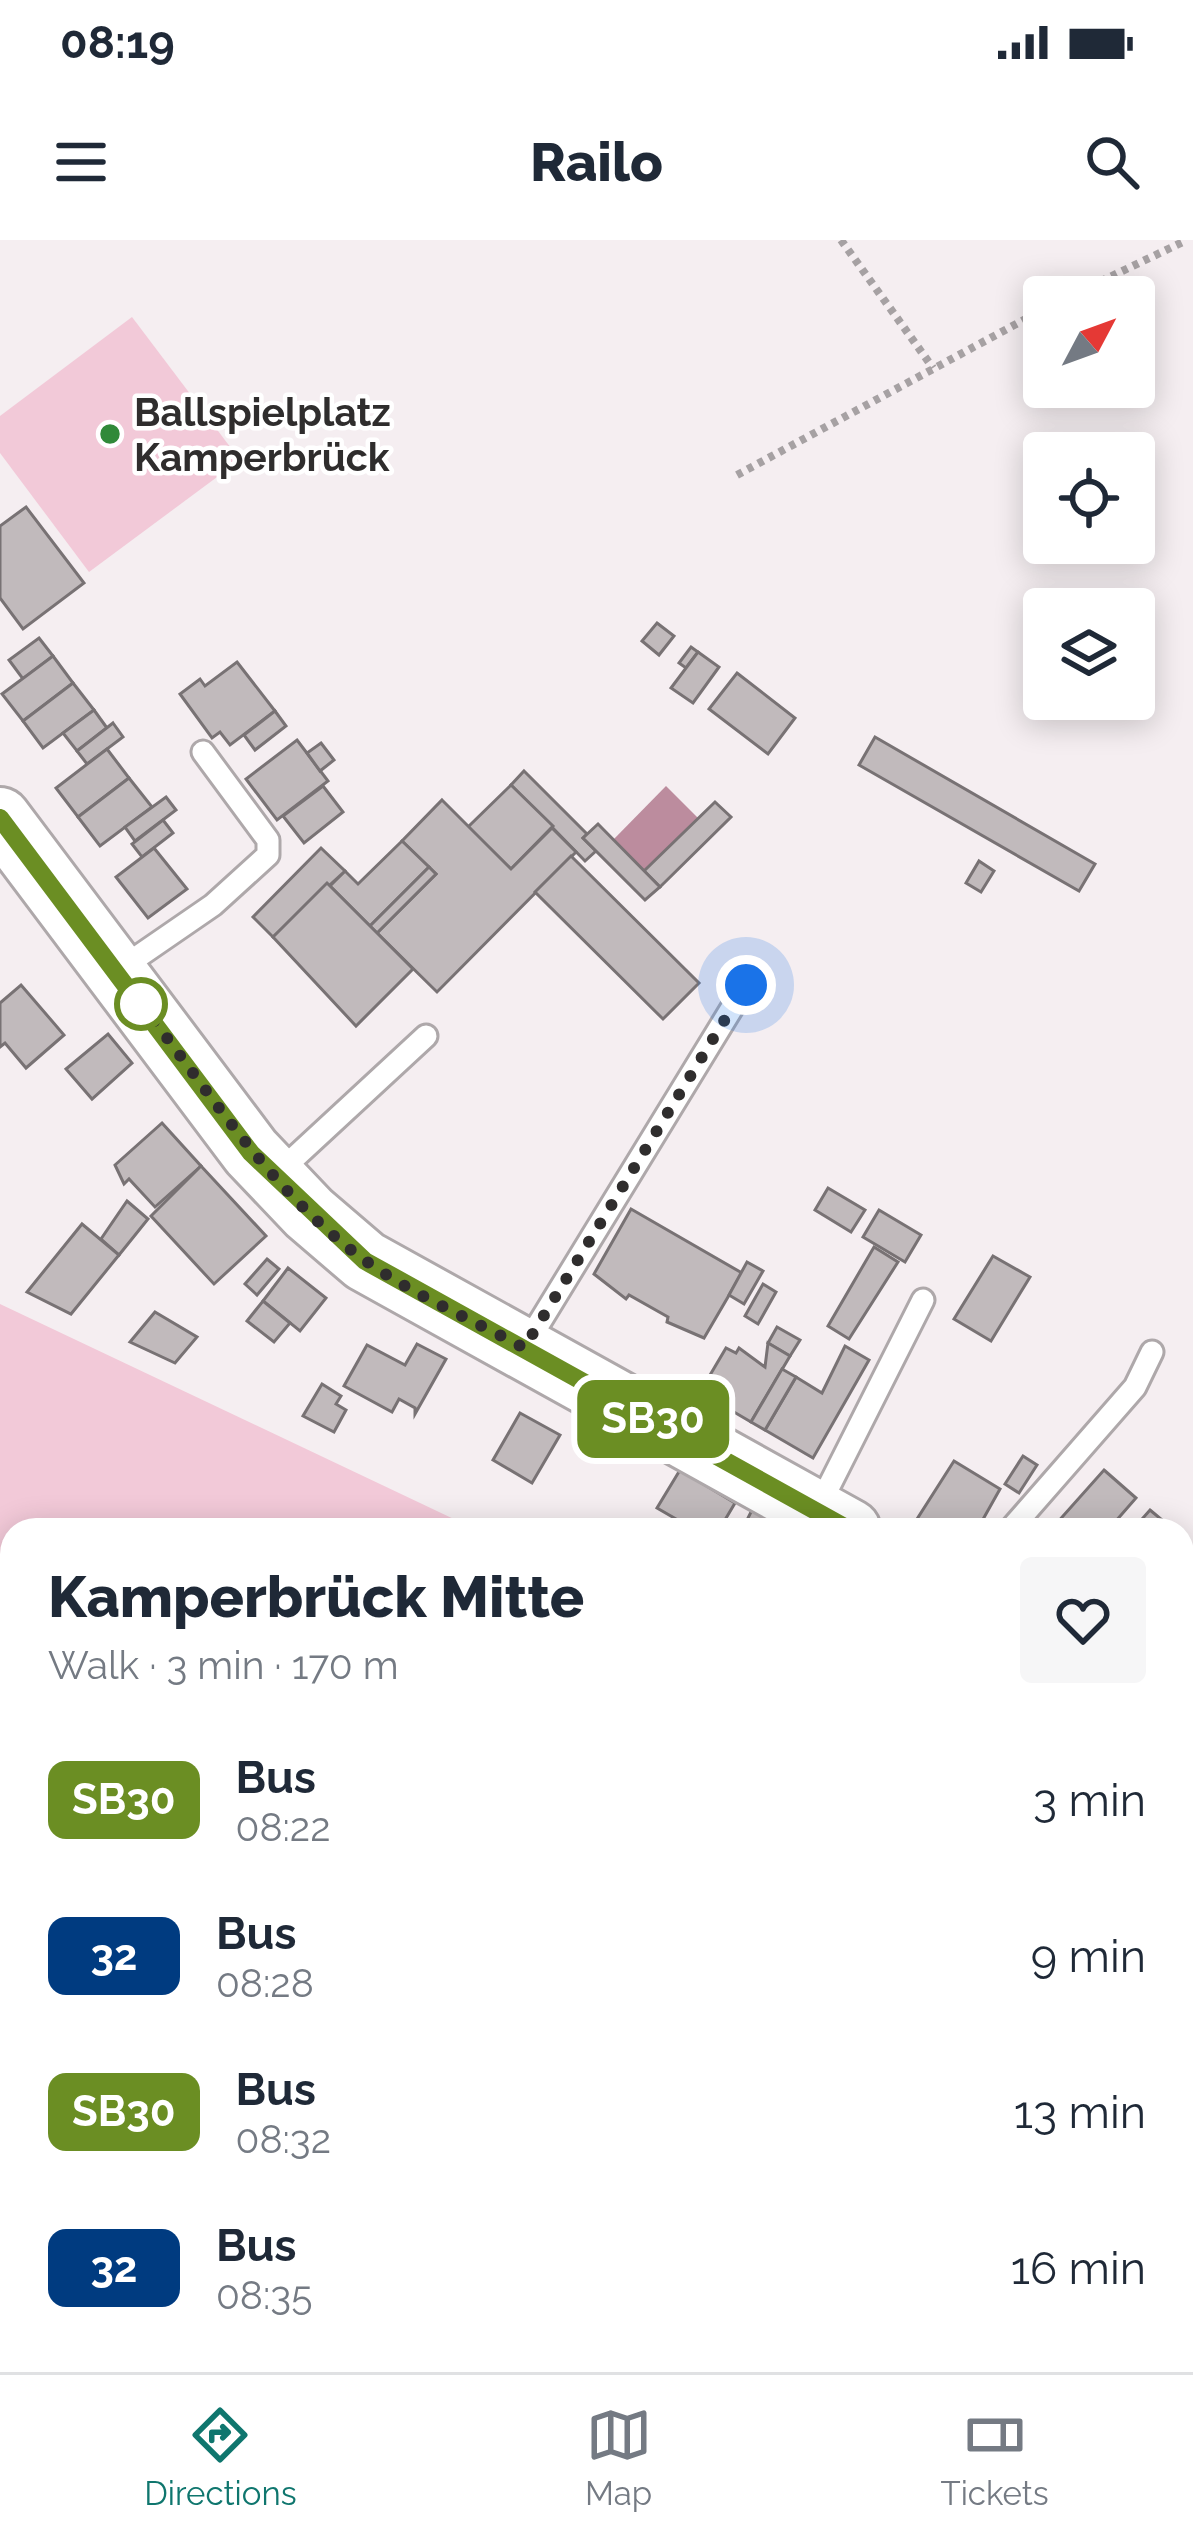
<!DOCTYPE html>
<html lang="en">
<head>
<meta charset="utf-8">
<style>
  :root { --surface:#fff; --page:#f6f6f7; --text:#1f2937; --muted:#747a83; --line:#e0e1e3; --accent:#0f766e }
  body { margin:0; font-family:Raleway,sans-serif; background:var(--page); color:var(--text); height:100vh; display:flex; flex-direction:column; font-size:45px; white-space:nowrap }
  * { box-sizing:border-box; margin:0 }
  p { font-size:39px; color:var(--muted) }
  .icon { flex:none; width:66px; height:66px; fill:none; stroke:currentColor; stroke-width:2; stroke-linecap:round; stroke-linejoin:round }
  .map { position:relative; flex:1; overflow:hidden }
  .drawer { position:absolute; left:0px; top:1278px; width:1194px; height:855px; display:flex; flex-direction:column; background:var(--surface); border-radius:36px 36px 0 0; box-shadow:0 6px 30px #0003 }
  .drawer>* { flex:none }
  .badge { padding:0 24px; border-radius:18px; font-size:42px; line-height:78px }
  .needle { width:78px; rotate:49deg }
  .tools { position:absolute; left:1023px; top:36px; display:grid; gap:24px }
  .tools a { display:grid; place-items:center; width:132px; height:132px; border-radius:12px; background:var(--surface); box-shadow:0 6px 30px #0003; font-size:60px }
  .you { position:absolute; width:60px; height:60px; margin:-30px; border:9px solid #fff; border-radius:50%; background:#1a73e8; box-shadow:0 0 0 18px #1a73e833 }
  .map>.badge { position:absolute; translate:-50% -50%; box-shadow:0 0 0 6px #fff }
  .round { display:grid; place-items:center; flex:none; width:126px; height:126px; border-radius:12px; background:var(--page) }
  .summary { display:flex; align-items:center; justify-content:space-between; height:204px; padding:0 48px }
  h1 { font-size:57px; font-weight:800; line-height:90px }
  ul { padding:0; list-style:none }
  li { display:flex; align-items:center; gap:36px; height:156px; padding:0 48px }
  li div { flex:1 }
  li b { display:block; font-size:45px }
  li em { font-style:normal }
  li .badge { min-width:132px; font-weight:700; text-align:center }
  .status { display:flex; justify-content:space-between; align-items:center; height:84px; padding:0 60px; background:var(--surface); direction:ltr }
  .status svg { height:33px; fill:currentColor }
  header { display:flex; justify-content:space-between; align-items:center; height:156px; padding:0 48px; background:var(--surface); font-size:54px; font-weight:800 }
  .tabs { display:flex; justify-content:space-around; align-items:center; height:168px; border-top:3px solid var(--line); background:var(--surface); font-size:33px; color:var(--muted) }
  .tabs a { display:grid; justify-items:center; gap:6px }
  .tabs .on { color:var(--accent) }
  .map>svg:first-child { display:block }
  .green { fill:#f2c9d8 }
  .forest { fill:#dcabbd }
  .water { fill:#bc8c9e }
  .building { fill:#c1babc; stroke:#787274; stroke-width:3 }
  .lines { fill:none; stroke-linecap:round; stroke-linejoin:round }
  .lane-casing { stroke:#aea8aa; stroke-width:27 }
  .secondary-casing { stroke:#aea8aa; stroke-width:66 }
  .path { stroke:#a6a1a3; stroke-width:8; stroke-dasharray:6 6; stroke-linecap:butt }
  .lane { stroke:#fff; stroke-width:21 }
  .secondary { stroke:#fff; stroke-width:60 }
  .line-casing { stroke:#fff; stroke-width:27 }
  .line { stroke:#6b8e23; stroke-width:18 }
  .walk { stroke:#2f2d2d; stroke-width:12; stroke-dasharray:0 21.6 }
  .poi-dot { fill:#308939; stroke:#fff; stroke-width:4.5 }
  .stop-dot { fill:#fff; stroke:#6b8e23; stroke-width:6 }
  .labels { text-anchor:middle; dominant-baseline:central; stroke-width:9; stroke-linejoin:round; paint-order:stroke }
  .poi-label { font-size:39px; font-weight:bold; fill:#2f2d2d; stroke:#fff; text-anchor:start }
</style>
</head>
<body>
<div class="status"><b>08:19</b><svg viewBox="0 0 49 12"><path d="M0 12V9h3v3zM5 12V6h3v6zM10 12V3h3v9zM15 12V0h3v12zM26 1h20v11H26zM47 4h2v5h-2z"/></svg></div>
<header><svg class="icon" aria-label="menu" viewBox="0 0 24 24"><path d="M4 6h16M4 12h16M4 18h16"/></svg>Railo<svg class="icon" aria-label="search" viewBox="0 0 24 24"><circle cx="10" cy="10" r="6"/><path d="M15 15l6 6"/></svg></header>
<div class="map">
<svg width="1193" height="2132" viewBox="0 0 1193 2132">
  <rect width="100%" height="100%" fill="#f5eef1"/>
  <g class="green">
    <path d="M132 77 240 220 89 332 0 213V176Z"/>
    <path d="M0 1064 477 1290H12V1577L0 1569Z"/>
  </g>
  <path class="forest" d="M1182 2114 1193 2115V2132H841L840 2121H1182Z"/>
  <path class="water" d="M666 546 698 578 644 631 613 600Z"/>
  <g class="building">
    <path d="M26 267 84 343 23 389 0 358V286Z"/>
    <path d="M657 383 674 396 659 415 642 401Z"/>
    <path d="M39 398 53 416 23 439 9 420Z"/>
    <path d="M691 407 698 412 686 428 679 423Z"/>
    <path d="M698 412 719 427 693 463 671 448Z"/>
    <path d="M53 416 73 443 23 481 2 454Z"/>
    <path d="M237 422 275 471 230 505 220 492 212 498 180 454 200 439 205 446Z"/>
    <path d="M737 433 795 478 768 514 709 469Z"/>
    <path d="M73 443 94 470 43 508 23 481Z"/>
    <path d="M94 470 107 488 77 511 63 493Z"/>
    <path d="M275 471 286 486 255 510 244 495Z"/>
    <path d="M113 483 123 497 87 524 77 511Z"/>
    <path d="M875 497 1095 624 1079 651 859 525Z"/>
    <path d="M297 500 328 541 277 580 246 539Z"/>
    <path d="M321 503 334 520 320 531 307 513Z"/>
    <path d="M107 509 129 538 78 577 56 548Z"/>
    <path d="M524 531 587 594 583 598 596 611 585 621 511 545Z"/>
    <path d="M129 538 152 567 100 606 78 577Z"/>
    <path d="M511 545 553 586 511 629 468 587Z"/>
    <path d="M323 546 343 572 304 603 283 576Z"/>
    <path d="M166 557 176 570 135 601 125 587Z"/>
    <path d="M442 560 511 629 552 588 576 612 437 752 377 693 436 634 402 601Z"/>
    <path d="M715 562 731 577 660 647 644 631Z"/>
    <path d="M163 580 173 593 142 617 132 604Z"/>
    <path d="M598 584 660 647 645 660 583 598Z"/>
    <path d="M402 601 429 627 370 686 330 646 345 631 358 644Z"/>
    <path d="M154 608 187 649 148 678 116 637Z"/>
    <path d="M321 608 345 631 273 697 253 677Z"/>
    <path d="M571 616 699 743 663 779 535 652Z"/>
    <path d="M979 621 994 631 981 652 966 643Z"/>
    <path d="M429 627 436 634 377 693 370 686Z"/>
    <path d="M327 643 413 729 356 786 273 697Z"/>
    <path d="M21 745 64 795 26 828 5 803 0 807V763Z"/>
    <path d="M108 794 132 823 92 859 66 829Z"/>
    <path d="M162 883 201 926 155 967 129 939 124 944 115 925Z"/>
    <path d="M201 926 266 996 214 1044 151 976Z"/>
    <path d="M828 948 865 970 851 992 815 970Z"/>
    <path d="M127 961 148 979 119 1015 101 999Z"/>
    <path d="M631 969 742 1033 704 1098 667 1082 668 1077 629 1055 626 1059 594 1034Z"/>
    <path d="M879 970 921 995 905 1022 863 997Z"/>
    <path d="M82 984 119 1015 71 1074 27 1052Z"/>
    <path d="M874 1007 898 1022 849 1099 828 1086Z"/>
    <path d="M993 1016 1030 1037 991 1101 954 1079Z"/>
    <path d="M267 1019 279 1029 257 1055 245 1044Z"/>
    <path d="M747 1022 763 1031 744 1064 729 1055Z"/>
    <path d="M288 1028 326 1058 300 1091 263 1061Z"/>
    <path d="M763 1044 776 1052 758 1084 745 1076Z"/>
    <path d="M263 1061 290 1083 274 1102 247 1081Z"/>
    <path d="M155 1072 197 1097 175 1123 130 1102Z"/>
    <path d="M777 1087 800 1100 790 1116 768 1103Z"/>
    <path d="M768 1103 790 1116 751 1182 700 1152 726 1108 736 1113 739 1108 765 1127Z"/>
    <path d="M417 1104 446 1119 415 1174V1168L399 1159 392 1172 344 1146 367 1105 405 1125Z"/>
    <path d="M845 1106 869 1120 813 1218 765 1190 796 1137 822 1153Z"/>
    <path d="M782 1129 796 1137 765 1190 751 1182Z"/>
    <path d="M322 1144 341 1156 336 1164 346 1170 334 1192 303 1176Z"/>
    <path d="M520 1173 560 1195 532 1243 493 1220Z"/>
    <path d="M1023 1216 1037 1225 1019 1253 1005 1244Z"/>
    <path d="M954 1221 1000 1249 977 1290H910Z"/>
    <path d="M680 1230 735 1263 719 1290H695L657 1268Z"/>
    <path d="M1104 1230 1136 1258 1108 1290H1061L1055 1285Z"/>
    <path d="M754 1266 798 1290H742Z"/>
    <path d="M1150 1270 1167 1284 1161 1290H1139L1135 1287Z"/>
    <path d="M1182 1583 1193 1589V1669L1182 1663Z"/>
  </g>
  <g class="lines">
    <defs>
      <g id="lane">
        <path d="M120 729 213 665 268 615V600L203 512"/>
        <path d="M279 932 426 796"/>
        <path d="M524 1108 746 745"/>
        <path d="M817 1270 923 1060"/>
        <path d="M1010 1290 1135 1147 1152 1112"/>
        <path d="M827 2121 828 2132"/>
      </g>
      <g id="secondary">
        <path d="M0 578 251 912 309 973 365 1021 850 1290"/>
        <path d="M1182 1504 1193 1510"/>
      </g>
    </defs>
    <use href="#lane" class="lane-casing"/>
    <use href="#secondary" class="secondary-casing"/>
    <g class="path">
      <path d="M841 0 933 128"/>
      <path d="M1068 57 1187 0"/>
      <path d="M737 235 1044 69"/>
      <path d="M203 2132 207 2121"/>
    </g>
    <use href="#lane" class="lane"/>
    <use href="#secondary" class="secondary"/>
  </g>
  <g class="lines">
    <defs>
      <path id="line" d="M0 578 251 913 365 1021 850 1290"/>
    </defs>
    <use href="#line" class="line-casing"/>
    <use href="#line" class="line"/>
    <path class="walk" d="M141 764C211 853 270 951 363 1019 411 1054 471 1079 524 1108L746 745"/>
  </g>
  <circle class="poi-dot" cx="110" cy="194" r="12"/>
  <circle class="stop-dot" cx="141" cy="764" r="24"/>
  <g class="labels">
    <g class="poi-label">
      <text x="134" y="172">Ballspielplatz<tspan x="134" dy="45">Kamperbrück</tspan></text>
    </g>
  </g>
</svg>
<div class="tools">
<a><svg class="needle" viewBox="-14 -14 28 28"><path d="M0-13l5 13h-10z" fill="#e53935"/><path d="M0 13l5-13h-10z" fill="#747a83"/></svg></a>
<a><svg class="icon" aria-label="locate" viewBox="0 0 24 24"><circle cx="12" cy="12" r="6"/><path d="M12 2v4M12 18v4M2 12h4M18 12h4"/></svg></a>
<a><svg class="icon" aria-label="layers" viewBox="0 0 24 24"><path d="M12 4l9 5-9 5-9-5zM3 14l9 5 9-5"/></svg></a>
</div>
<div class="you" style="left:746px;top:745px"></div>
<b class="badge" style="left:653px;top:1179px;background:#6b8e23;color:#fff">SB30</b>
<section class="drawer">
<div class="summary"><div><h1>Kamperbrück Mitte</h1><p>Walk · 3 min · 170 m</p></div><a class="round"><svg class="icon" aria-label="heart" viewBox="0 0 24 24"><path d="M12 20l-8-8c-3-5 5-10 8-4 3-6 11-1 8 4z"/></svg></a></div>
<ul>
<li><span class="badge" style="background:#6b8e23;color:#fff">SB30</span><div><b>Bus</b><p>08:22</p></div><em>3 min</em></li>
<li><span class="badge" style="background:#003b80;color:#fff">32</span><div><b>Bus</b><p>08:28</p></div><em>9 min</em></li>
<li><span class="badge" style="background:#6b8e23;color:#fff">SB30</span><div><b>Bus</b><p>08:32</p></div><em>13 min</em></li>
<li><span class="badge" style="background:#003b80;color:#fff">32</span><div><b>Bus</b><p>08:35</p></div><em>16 min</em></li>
</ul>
</section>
</div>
<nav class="tabs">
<a class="on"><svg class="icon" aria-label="directions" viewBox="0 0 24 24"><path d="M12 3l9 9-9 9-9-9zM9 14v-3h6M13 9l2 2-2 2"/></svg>Directions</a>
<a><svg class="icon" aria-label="map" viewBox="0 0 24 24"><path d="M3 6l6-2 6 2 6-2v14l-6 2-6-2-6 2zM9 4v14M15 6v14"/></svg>Map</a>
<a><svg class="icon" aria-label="tickets" viewBox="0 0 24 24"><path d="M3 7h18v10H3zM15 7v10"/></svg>Tickets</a>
</nav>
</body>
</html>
